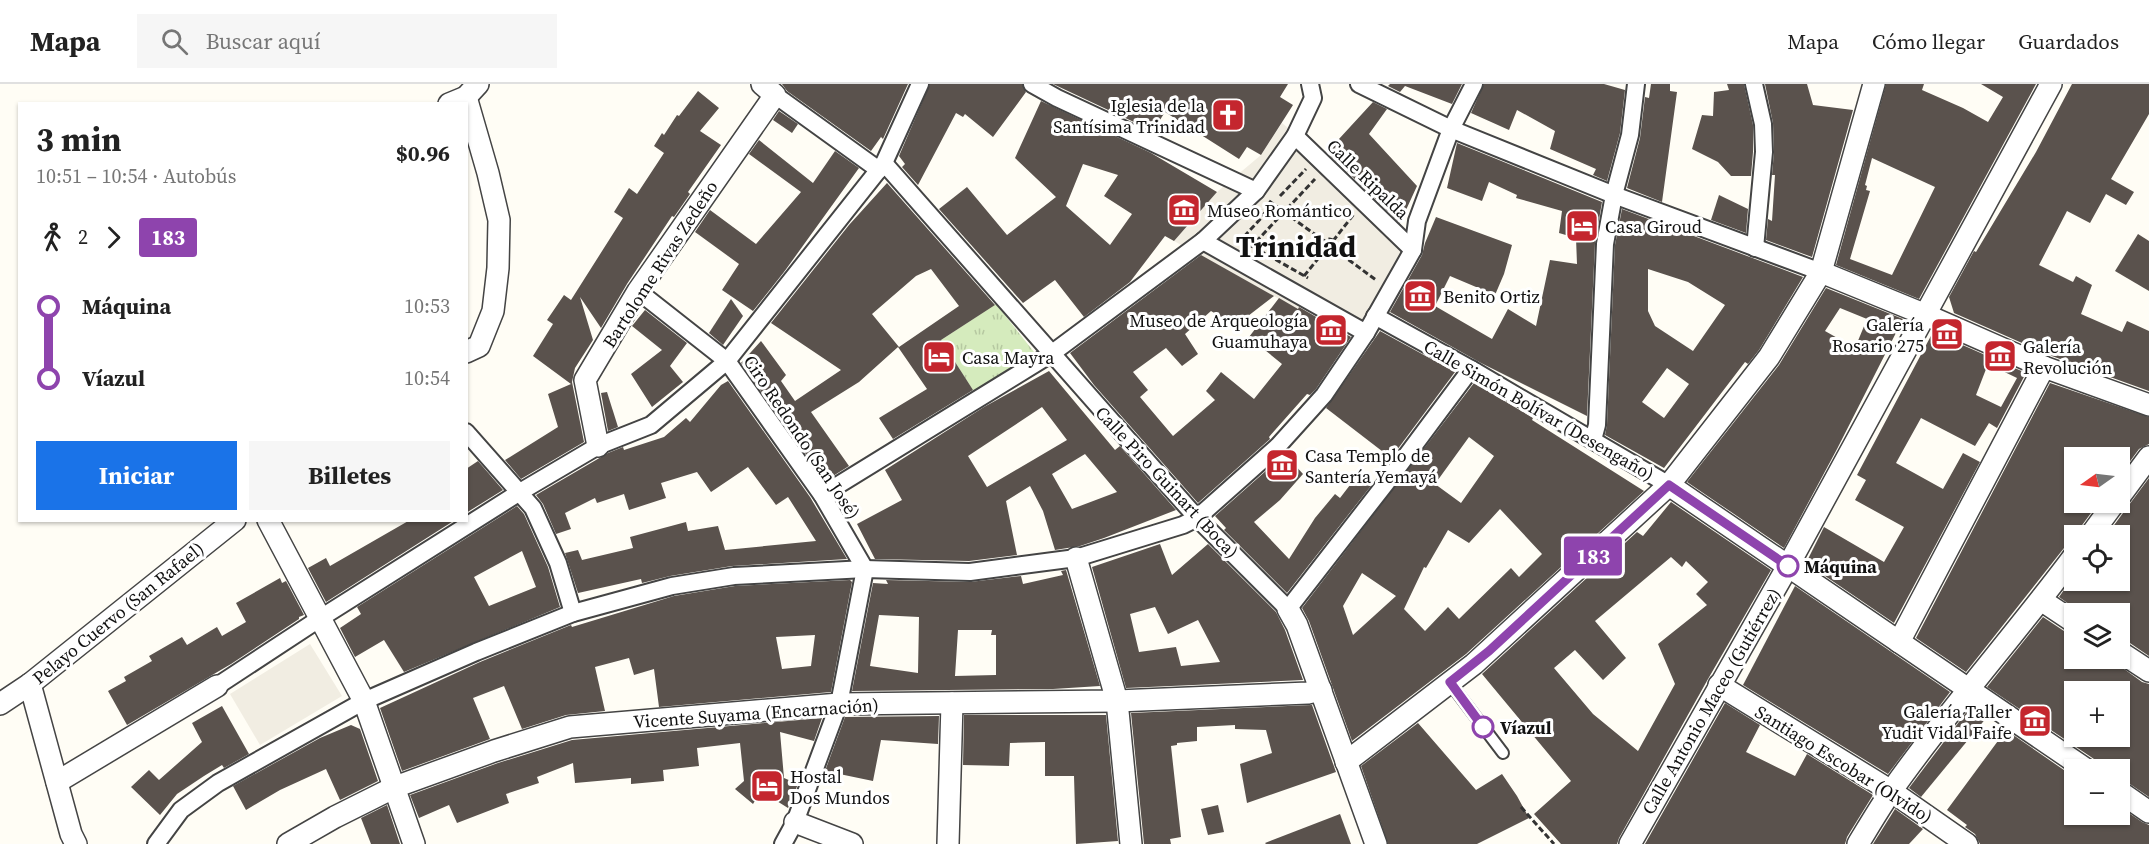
<!DOCTYPE html>
<html lang="es">
<head>
<meta charset="utf-8">
<style>
  :root { --surface:#fff; --page:#f6f6f6; --text:#222; --muted:#767676; --line:#e0e0e0; --accent:#1a73e8 }
  body { margin:0; font-family:"Source Serif 4",serif; background:var(--page); color:var(--text); height:100vh; display:flex; flex-direction:column; font-size:22px; white-space:nowrap }
  * { box-sizing:border-box; margin:0 }
  p { font-size:20px; color:var(--muted) }
  .icon { flex:none; width:33px; height:33px; fill:none; stroke:currentColor; stroke-width:2; stroke-linecap:round; stroke-linejoin:round }
  .map { position:relative; flex:1; overflow:hidden }
  .panel { position:absolute; left:18px; top:18px; width:450px; height:420px; display:flex; flex-direction:column; background:var(--surface); border-radius:0px; box-shadow:0 2px 4px #0004 }
  .panel>* { flex:none }
  .badge { padding:0 12px; border-radius:4px; font-size:21px; line-height:39px }
  .needle { width:39px; rotate:256deg }
  .buttons { position:absolute; left:2064px; top:363px; display:grid; gap:12px }
  .buttons a { display:grid; place-items:center; width:66px; height:66px; border-radius:0px; background:var(--surface); box-shadow:0 2px 4px #0004; font-size:30px }
  .map>.badge { position:absolute; translate:-50% -50%; box-shadow:0 0 0 3px #fff }
  .legs { display:flex; align-items:center; gap:9px; height:66px; padding:0 18px; font-size:20px }
  .legs p { margin-inline-start:auto }
  .summary { display:flex; align-items:center; justify-content:space-between; height:102px; padding:0 18px }
  h1 { font-size:33px; font-weight:700; line-height:45px }
  .action { display:flex; gap:12px; margin-top:auto; padding:12px 18px }
  .action a { flex:1; height:69px; border-radius:0px; background:var(--accent); color:#fff; font-size:24px; font-weight:700; line-height:69px; text-align:center }
  .action a+a { background:var(--page); color:var(--text) }
  ul { padding:0 18px; list-style:none }
  li { display:flex; align-items:center; gap:21px; height:72px; font-size:22px }
  li i { display:grid; place-items:center; width:9px; height:100%; margin:0 8px; background:currentColor }
  li i::after { content:''; width:15px; height:15px; margin:-8px; border:4px solid; border-radius:50%; background:var(--surface) }
  li p { margin-inline-start:auto }
  li:first-child i { background:linear-gradient(#0000 50%,currentColor 0) }
  li:last-child i { background:linear-gradient(currentColor 50%,#0000 0) }
  header { display:flex; align-items:center; gap:36px; box-sizing:border-box; height:84px; padding:0 30px; background:var(--surface); border-bottom:2px solid var(--line) }
  header strong { font-size:28px }
  nav { display:flex; gap:33px; margin-inline-start:auto; font-size:21px }
  .search { width:420px; height:54px; background:var(--page); display:flex; align-items:center; gap:15px; box-sizing:border-box; padding:0 21px; border-radius:0px; color:var(--muted); font-size:22px }
  .map>svg:first-child { display:block }
  .park { fill:url(#park-tufts) }
  .plaza { fill:#f1ede2 }
  .building { fill:#5a524d; fill-rule:evenodd }
  .lines { fill:none; stroke-linecap:round; stroke-linejoin:round }
  .service-casing { stroke:#444; stroke-width:14 }
  .pedestrian-casing { stroke:#444; stroke-width:20 }
  .minor-casing { stroke:#444; stroke-width:24 }
  .path { stroke:#333; stroke-width:3; stroke-dasharray:6 3; stroke-linecap:butt }
  .service { stroke:#fff; stroke-width:10 }
  .pedestrian { stroke:#fff; stroke-width:16 }
  .minor { stroke:#fff; stroke-width:21 }
  .line-1-casing { stroke:#fff; stroke-width:14 }
  .line-1 { stroke:#8e44ad; stroke-width:9 }
  .stop-1-dot { fill:#fff; stroke:#8e44ad; stroke-width:3 }
  .labels { text-anchor:middle; dominant-baseline:central; stroke-width:6; stroke-linejoin:round; paint-order:stroke }
  .poi-label { font-size:18px; fill:#111; stroke:#fff; text-anchor:start }
  .street-label { font-size:18px; fill:#111; stroke:#fff }
  .stop-label { font-size:18px; font-weight:bold; fill:#111; stroke:#fff; text-anchor:start }
  .town-label { font-size:30px; font-weight:bold; fill:#111; stroke:#fff }
</style>
</head>
<body>
<header>
<strong>Mapa</strong>
<div class="search"><svg class="icon" aria-label="search" viewBox="0 0 24 24"><circle cx="10" cy="10" r="6"/><path d="M15 15l6 6"/></svg>Buscar aquí</div>
<nav><a>Mapa</a><a>Cómo llegar</a><a>Guardados</a></nav>
</header>
<div class="map">
<svg width="2149" height="760" viewBox="0 0 2149 760">
  <defs>
    <pattern id="park-tufts" width="24" height="20" patternUnits="userSpaceOnUse" patternTransform="scale(1.5)"><rect width="24" height="20" fill="#d5ebbd"/><path d="M3 7l-1-3M5 7V3M7 7l1-3M15 17l-1-3M17 17v-4M19 17l1-3" fill="none" stroke="#b6c8a1"/></pattern>
  </defs>
  <rect width="100%" height="100%" fill="#fffdf5"/>
  <path class="park" d="M996 220 1034 268 974 308 941 256Z"/>
  <g class="plaza">
    <path d="M1282 39 1323 73 1398 144 1422 164 1390 229 1380 246 1370 258 1301 220 1297 225 1174 157 1217 108 1261 71Z"/>
    <path d="M310 560 342 612 260 661 230 610Z"/>
  </g>
  <g class="building">
    <path d="M782 0H908L883 55 881 53 871 67 787 7Z"/>
    <path d="M930 0H1022L1026 8 993 53 965 30 963 33 956 29 918 101 902 83 905 80 899 72Z"/>
    <path d="M1053 0H1288L1280 13 1293 21 1261 71 1247 63 1239 75 1165 28 1153 47Z"/>
    <path d="M1390 0H1462L1452 20 1405 2 1400 8 1388 2Z"/>
    <path d="M1484 0H1604L1625 6 1620 49 1607 97 1593 91 1596 85 1550 65 1555 47 1517 26 1509 46 1471 29Z"/>
    <path d="M1651 0H1670V7L1677 8 1662 118 1627 104 1640 54 1645 13 1649 14Z"/>
    <path d="M1727 0H1744L1753 41V68L1751 92H1731L1718 78 1692 65 1702 31 1713 32 1714 8 1729 6Z"/>
    <path d="M1765 0H1807L1813 21 1853 26 1812 173 1766 156 1768 135 1772 137 1775 91H1772L1774 68 1773 39Z"/>
    <path d="M1886 0H1924L1922 6 1963 24 1988 38 2003 13 1981 0H2036L1919 215 1836 181ZM1872 74 1935 103 1892 191 1850 175 1870 107 1866 106 1867 102 1865 101Z"/>
    <path d="M2072 0H2149V30L2111 95 2134 108 2126 121 2106 110 2090 139 2067 127 2039 181 2073 198 2076 192 2092 201 2081 230 2122 248 2127 237 2149 247V307L2049 271 1954 229 1949 213 1974 167 1976 168 2036 68Z"/>
    <path d="M698 7 719 24 700 47 721 61 688 108 690 110 674 133 672 132 627 200 601 244 580 213 593 256 575 284 572 298 584 358 521 395 505 376 558 343 548 310 571 300 533 272 553 240 547 236 564 211 571 216 623 134 614 128 629 104 637 110 664 69 654 62 662 49 664 51 677 31 679 32Z"/>
    <path d="M1041 17 1151 69 1217 108 1174 157 1165 152 1130 198 1084 233 1055 196 1023 219 939 125 967 103 1007 151 1056 113 1015 74ZM1083 80 1118 91 1104 112 1132 130 1110 161 1066 122Z"/>
    <path d="M1373 18 1387 25 1369 50 1417 102 1400 139 1327 68Z"/>
    <path d="M779 27 798 40 792 49 773 36Z"/>
    <path d="M759 56 813 99 835 67 859 84 784 188 753 227 722 206 739 180 695 148 710 126 756 160 801 108 749 70Z"/>
    <path d="M1457 59 1602 118 1595 159 1587 332 1481 279 1390 228 1422 171 1425 159 1436 133 1512 161 1504 190 1495 211 1450 192 1435 222 1492 255 1508 225 1536 242 1550 176 1577 180 1576 154 1559 149 1562 127 1516 114 1517 111 1489 98 1482 117 1447 104Z"/>
    <path d="M887 99 995 221 941 256 973 306 893 355 879 334 927 305 898 263 859 298 811 328 849 382 825 397 745 285 747 284 741 279 761 257 786 291 781 297 795 317 841 286 771 239 849 141ZM931 185 959 222 899 263 872 230 916 192Z"/>
    <path d="M1719 111 1748 125 1746 149 1711 136Z"/>
    <path d="M1622 125 1803 193 1759 266 1748 280 1745 278 1664 384 1605 351 1607 341 1615 161ZM1648 185 1688 198 1725 221 1693 267 1655 242 1648 227ZM1667 284 1689 300 1664 334 1642 318Z"/>
    <path d="M2138 150 2149 157V207L2115 187Z"/>
    <path d="M1201 171 1274 212 1235 242 1211 227 1185 250 1198 270 1182 282 1166 264 1133 288 1148 306 1140 313 1173 352 1215 316 1206 307 1221 288 1254 315 1282 280 1249 253 1279 214 1298 225 1299 223 1351 253 1316 305 1310 311 1307 310 1269 353 1270 355 1198 419 1094 301 1070 269Z"/>
    <path d="M1826 204 1903 235 1837 365 1784 464 1687 398 1779 281ZM1840 224 1867 235 1855 264 1825 247Z"/>
    <path d="M731 215 743 232 723 261 709 249Z"/>
    <path d="M645 226 687 259 670 282 683 298 652 323 631 290 662 266 632 242Z"/>
    <path d="M1380 247 1455 288 1391 374 1326 324Z"/>
    <path d="M1933 248 2026 289 1997 344 1989 339 1975 362 1921 334 1896 379 1943 405 1963 369 1980 378 1894 539 1806 479 1824 443 1884 478 1904 443 1855 416 1866 396 1857 391ZM1988 280 2017 294 2001 323 1976 311Z"/>
    <path d="M1049 287 1115 366 1120 362 1176 426 1104 454 1080 462 1055 466 1043 427 1030 402 1006 417 1017 471 969 477 875 475 857 440 902 416 885 386 984 323ZM1042 323 1067 356 987 403 968 372ZM1085 370 1117 408 1072 425 1052 390Z"/>
    <path d="M728 297 810 413 847 475 732 482 670 492 642 499 641 495 578 509 565 469 578 466 582 476 633 464 630 453 686 438 688 447 718 442 725 466 816 457 788 413 776 421 748 383 711 408 697 388 661 399 666 414 629 426 624 410 597 419 595 414 565 429 571 445 556 450 543 420 536 411 608 369 623 363 624 366 664 353 686 334 690 338 721 301Z"/>
    <path d="M1474 299 1533 334 1532 336 1644 407 1466 570 1352 657 1309 537 1302 524ZM1469 353 1494 372 1461 419 1435 400ZM1500 425 1542 470 1519 493 1511 484 1459 535 1448 523 1425 547 1404 525 1424 483 1426 484 1448 446 1469 459ZM1362 489 1396 512 1353 551 1343 522Z"/>
    <path d="M2050 299 2149 333V360L2139 365 2120 391V374H2074V418H2099L2080 444 2077 452H2074V459L2064 464 1966 588 1916 554Z"/>
    <path d="M607 308 618 343 608 347 601 309Z"/>
    <path d="M1285 370 1303 390 1280 416 1254 438 1289 475 1315 434 1335 410 1340 414 1360 388 1374 398 1287 509 1224 446 1226 444 1215 432Z"/>
    <path d="M478 377 503 406 466 429V385Z"/>
    <path d="M2149 394V572L2127 557 2120 555V530H2083L2059 513 2074 492V496H2120V452H2106Z"/>
    <path d="M1671 418 1771 486 1708 595 1619 754 1617 760H1561L1534 730 1571 697 1482 590 1637 448 1643 452ZM1671 473 1682 483 1686 477 1708 498 1696 510 1707 521 1658 560 1675 600 1638 667 1593 630 1554 584 1575 566 1603 596 1626 574 1595 537Z"/>
    <path d="M517 422 524 430 548 483 560 523 404 588 384 556 355 573 340 544 361 530 357 523ZM522 467 536 503 489 522 474 493Z"/>
    <path d="M410 436H455L326 518 308 484 326 474 330 482Z"/>
    <path d="M1160 460 1172 491 1208 460 1276 528 1285 546 1303 596 1126 604 1092 483ZM1155 523 1168 550 1198 536 1220 578 1181 582 1176 563 1139 568 1130 530Z"/>
    <path d="M1066 486 1100 602 1053 605 852 607 873 499 888 500 886 496 970 498 1021 492 1023 500 1063 491 1061 487ZM879 531 919 533 918 589 870 582ZM958 546H992L991 551H996V591L955 592Z"/>
    <path d="M280 494 282 499 286 497 304 531 299 533V535L231 580 127 641 108 607 126 597 124 593 152 577 149 572 182 553 187 561 217 543 222 552 246 538 236 519Z"/>
    <path d="M850 496 852 498 831 608 659 623 654 585 634 591 629 574 595 583 605 627 566 631 522 645 504 602 473 614 490 655 402 687 380 624 480 578 571 541 572 543 674 512 735 502ZM815 551 811 582 782 585 776 553Z"/>
    <path d="M1795 502 1950 608 1888 690 1743 601Z"/>
    <path d="M2043 533 2067 549 2074 551V574H2109L2142 598 2149 600V713L2127 698 2120 695V686H2103L2094 675 1987 603ZM2074 608H2120V652H2074Z"/>
    <path d="M1725 619 1760 641 1746 668 1795 692 1807 670 1873 711 1847 753 1845 760H1645Z"/>
    <path d="M1312 621 1336 688 1247 719 1240 680 1272 669 1266 646 1235 645V641L1197 643V657L1177 659V661L1171 662 1181 753 1170 755 1171 760H1144L1131 629Z"/>
    <path d="M222 622 249 670 224 684 222 681 204 692 177 710 160 731 131 703 149 686 159 696 202 658 192 639Z"/>
    <path d="M1971 622 1987 633 1921 713 1909 704Z"/>
    <path d="M964 631H1106L1118 757 1076 760 1074 692H1045V658L1010 659 1009 682 963 681Z"/>
    <path d="M939 632 938 660 881 656 873 697 825 687 845 633Z"/>
    <path d="M822 634 814 657 780 648 784 694 798 700 788 724 761 707 753 720 735 705 744 697 740 659 697 664 699 682 663 686 664 697 631 700V694L575 699 573 679 537 693 539 699 506 710 509 719 457 739 449 721 419 734 410 711 498 679 572 656Z"/>
    <path d="M1418 639 1476 706 1502 690 1517 712 1529 734 1477 760H1388L1361 682Z"/>
    <path d="M351 641 360 645 378 697 340 716 326 685 280 706 246 726 233 702 320 654Z"/>
    <path d="M2006 646 2074 693V730H2120V723L2142 738 2149 741V760H1980L1975 750 1965 743 1967 741 1947 726Z"/>
    <path d="M387 721 400 760H371L361 734Z"/>
    <path d="M1218 721 1224 748 1208 751 1201 725Z"/>
    <path d="M1895 725 1923 745 1909 760H1873Z"/>
    <path d="M1340 730 1351 760H1266L1265 759Z"/>
  </g>
  <g class="lines">
    <defs>
      <path id="service" d="M1450 599 1503 669"/>
      <g id="pedestrian">
        <path d="M1032 0 1057 14 1256 107"/>
        <path d="M1359 0 1451 45 1614 111 1821 188"/>
        <path d="M1754 0 1763 40 1764 68 1755 164"/>
        <path d="M775 11 879 86"/>
        <path d="M1295 52 1413 166"/>
        <path d="M884 79 1197 434 1288 525 1386 399 1471 285"/>
        <path d="M1203 157 1366 249"/>
        <path d="M638 207 727 277 822 411 865 485 839 620 795 738 783 760"/>
        <path d="M1375 232 1471 285 1669 401"/>
        <path d="M466 348 533 424 558 479 573 529"/>
        <path d="M1593 356 1597 341 1605 160 1614 111 1630 51 1636 0"/>
        <path d="M822 411 1051 270 1203 157 1256 107 1295 52 1313 14 1310 0"/>
        <path d="M217 602 319 535 520 408 598 362 651 341 727 277 884 79 920 0"/>
        <path d="M156 760 181 726 218 699 364 617 476 568 573 529 672 502 734 492 865 485 970 488 1076 474 1183 441 1197 434 1278 362 1324 311 1366 249 1413 166 1417 137 1451 45 1474 0"/>
      </g>
      <g id="minor">
        <path d="M466 13 488 89 499 136 498 184 493 227 479 262 466 268"/>
        <path d="M449 20 466 13 478 0"/>
        <path d="M1821 188 1926 231 2044 283 2149 321"/>
        <path d="M598 362 585 296 638 207 775 11 762 0"/>
        <path d="M1669 401 2087 686"/>
        <path d="M2120 412 2149 373"/>
        <path d="M268 436 364 617 414 760"/>
        <path d="M2090 452 2115 418"/>
        <path d="M1076 474 1117 617 1131 760"/>
        <path d="M2041 516 2074 538"/>
        <path d="M1288 525 1297 541 1376 760"/>
        <path d="M1899 558 2044 283"/>
        <path d="M2120 568 2149 587"/>
        <path d="M30 600 71 750 76 760"/>
        <path d="M1719 601 1891 707 1967 760"/>
        <path d="M0 620 30 600 235 436"/>
        <path d="M1346 678 1474 580 1669 401 1769 273 1821 188 1874 0"/>
        <path d="M57 698 217 602"/>
        <path d="M2120 708 2149 728"/>
        <path d="M795 738 852 760"/>
        <path d="M288 760 335 733 395 703 494 667 570 643 839 620 1117 617 1308 609 1321 606"/>
        <path d="M948 760 952 619"/>
        <path d="M1630 760 1788 482 2051 0"/>
        <path d="M1858 760C1869 742 1880 723 1892 706 1949 625 2015 551 2074 472"/>
      </g>
    </defs>
    <use href="#service" class="service-casing"/>
    <use href="#pedestrian" class="pedestrian-casing"/>
    <use href="#minor" class="minor-casing"/>
    <g class="path">
      <path d="M1280 112 1306 85"/>
      <path d="M1269 117 1324 157"/>
      <circle cx="1329" cy="161" r="6"/>
      <path d="M1333 157 1354 130"/>
      <path d="M1238 159 1265 130 1261 126"/>
      <path d="M1252 162 1308 194"/>
      <path d="M1249 163 1252 162 1315 95"/>
      <path d="M1334 165 1376 196"/>
      <path d="M1304 192 1325 166"/>
      <path d="M1521 723 1554 760"/>
    </g>
    <use href="#service" class="service"/>
    <use href="#pedestrian" class="pedestrian"/>
    <use href="#minor" class="minor"/>
  </g>
  <g class="lines">
    <defs>
      <path id="line-1" d="M1483 643 1450 598 1489 567 1669 401 1788 482"/>
    </defs>
    <use href="#line-1" class="line-1-casing"/>
    <use href="#line-1" class="line-1"/>
  </g>
  <defs>
    <symbol id="church-square" viewBox="-11 -11 22 22"><rect x="-9" y="-9" width="18" height="18" rx="4" fill="#c4262e" stroke="#fff"/><path d="M-1.2-6h2.4v3.5h3.3v2.4h-3.3V6h-2.4V-.1h-3.3v-2.4h3.3Z" fill="#fff"/></symbol>
    <symbol id="museum-square" viewBox="-11 -11 22 22"><rect x="-9" y="-9" width="18" height="18" rx="4" fill="#c4262e" stroke="#fff"/><path d="M0-6L6-3V-2H-6V-3ZM-5-1h2V3h-2ZM-1-1h2V3h-2ZM3-1h2V3H3ZM-6 4H6V6H-6Z" fill="#fff"/></symbol>
    <symbol id="hotel-square" viewBox="-11 -11 22 22"><rect x="-9" y="-9" width="18" height="18" rx="4" fill="#c4262e" stroke="#fff"/><path d="M-6-4.5h1.5V1H6V5H4.5V3h-9V5H-6ZM-4 0a1.8 1.8 0 1 1 3.6 0ZM.5 0V-2.5h3Q6-2.5 6 0Z" fill="#fff"/></symbol>
  </defs>
  <g fill-rule="evenodd">
    <use href="#church-square" x="1209" y="12" width="38" height="38"/>
    <use href="#museum-square" x="1165" y="107" width="38" height="38"/>
    <use href="#hotel-square" x="1563" y="123" width="38" height="38"/>
    <use href="#museum-square" x="1401" y="193" width="38" height="38"/>
    <use href="#museum-square" x="1312" y="227" width="38" height="38"/>
    <use href="#museum-square" x="1928" y="231" width="38" height="38"/>
    <use href="#museum-square" x="1981" y="253" width="38" height="38"/>
    <use href="#hotel-square" x="920" y="254" width="38" height="38"/>
    <use href="#museum-square" x="1263" y="362" width="38" height="38"/>
    <use href="#museum-square" x="2016" y="618" width="38" height="38"/>
    <use href="#hotel-square" x="748" y="683" width="38" height="38"/>
  </g>
  <g class="stop-1-dot">
    <circle cx="1788" cy="482" r="10"/>
    <circle cx="1483" cy="643" r="10"/>
  </g>
  <g class="labels">
    <g class="poi-label">
      <text x="1205" y="21" text-anchor="end">Iglesia de la<tspan x="1205" dy="21">Santísima Trinidad</tspan></text>
      <text x="1207" y="126">Museo Romántico</text>
      <text x="1605" y="142">Casa Giroud</text>
      <text x="1443" y="212">Benito Ortiz</text>
      <text x="1308" y="236" text-anchor="end">Museo de Arqueología<tspan x="1308" dy="21">Guamuhaya</tspan></text>
      <text x="1924" y="240" text-anchor="end">Galería<tspan x="1924" dy="21">Rosario 275</tspan></text>
      <text x="2023" y="262">Galería<tspan x="2023" dy="21">Revolución</tspan></text>
      <text x="962" y="273">Casa Mayra</text>
      <text x="1305" y="371">Casa Templo de<tspan x="1305" dy="21">Santería Yemayá</tspan></text>
      <text x="2012" y="627" text-anchor="end">Galería Taller<tspan x="2012" dy="21">Yudit Vidal Faife</tspan></text>
      <text x="790" y="692">Hostal<tspan x="790" dy="21">Dos Mundos</tspan></text>
    </g>
    <g class="street-label">
      <text transform="translate(1368 95) rotate(44)">Calle Ripalda</text>
      <text transform="translate(660 180) rotate(-57)">Bartolome Rivas Zedeño</text>
      <text transform="translate(1539 326) rotate(30)">Calle Simón Bolívar (Desengaño)</text>
      <text transform="translate(802 353) rotate(56)">Ciro Redondo (San José)</text>
      <text transform="translate(1167 398) rotate(47)">Calle Piro Guinart (Boca)</text>
      <text transform="translate(118 529) rotate(-39)">Pelayo Cuervo (San Rafael)</text>
      <text transform="translate(1711 617) rotate(-60)">Calle Antonio Maceo (Gutiérrez)</text>
      <text transform="translate(756 629) rotate(-4)">Vicente Suyama (Encarnación)</text>
      <text transform="translate(1844 680) rotate(32)">Santiago Escobar (Olvido)</text>
    </g>
    <g class="stop-label">
      <text x="1804" y="482">Máquina</text>
      <text x="1500" y="643">Víazul</text>
    </g>
    <g class="town-label">
      <text x="1296" y="162">Trinidad</text>
    </g>
  </g>
</svg>
<div class="buttons">
<a><svg class="needle" viewBox="-14 -14 28 28"><path d="M0-13l5 13h-10z" fill="#e53935"/><path d="M0 13l5-13h-10z" fill="#767676"/></svg></a>
<a><svg class="icon" aria-label="locate" viewBox="0 0 24 24"><circle cx="12" cy="12" r="6"/><path d="M12 2v4M12 18v4M2 12h4M18 12h4"/></svg></a>
<a><svg class="icon" aria-label="layers" viewBox="0 0 24 24"><path d="M12 4l9 5-9 5-9-5zM3 14l9 5 9-5"/></svg></a>
<a>+</a>
<a>−</a>
</div>
<b class="badge" style="left:1593px;top:472px;background:#8e44ad;color:#fff">183</b>
<section class="panel">
<div class="summary"><div><h1>3 min</h1><p>10:51 – 10:54 · Autobús</p></div><b>$0.96</b></div>
<div class="legs"><svg class="icon" aria-label="walk" viewBox="0 0 24 24"><circle cx="13" cy="4" r="2"/><path d="M13 8l-2 6 4 7M11 14l-3 7M7 12l3-4h3l4 4"/></svg>2<svg class="icon" aria-label="forward" viewBox="0 0 24 24"><path d="M9 5l7 7-7 7"/></svg><b class="badge" style="background:#8e44ad;color:#fff">183</b></div>
<ul>
<li><i style="color:#8e44ad"></i><b>Máquina</b><p>10:53</p></li>
<li><i style="color:#8e44ad"></i><b>Víazul</b><p>10:54</p></li>
</ul>
<div class="action"><a>Iniciar</a><a>Billetes</a></div>
</section>
</div>
</body>
</html>
